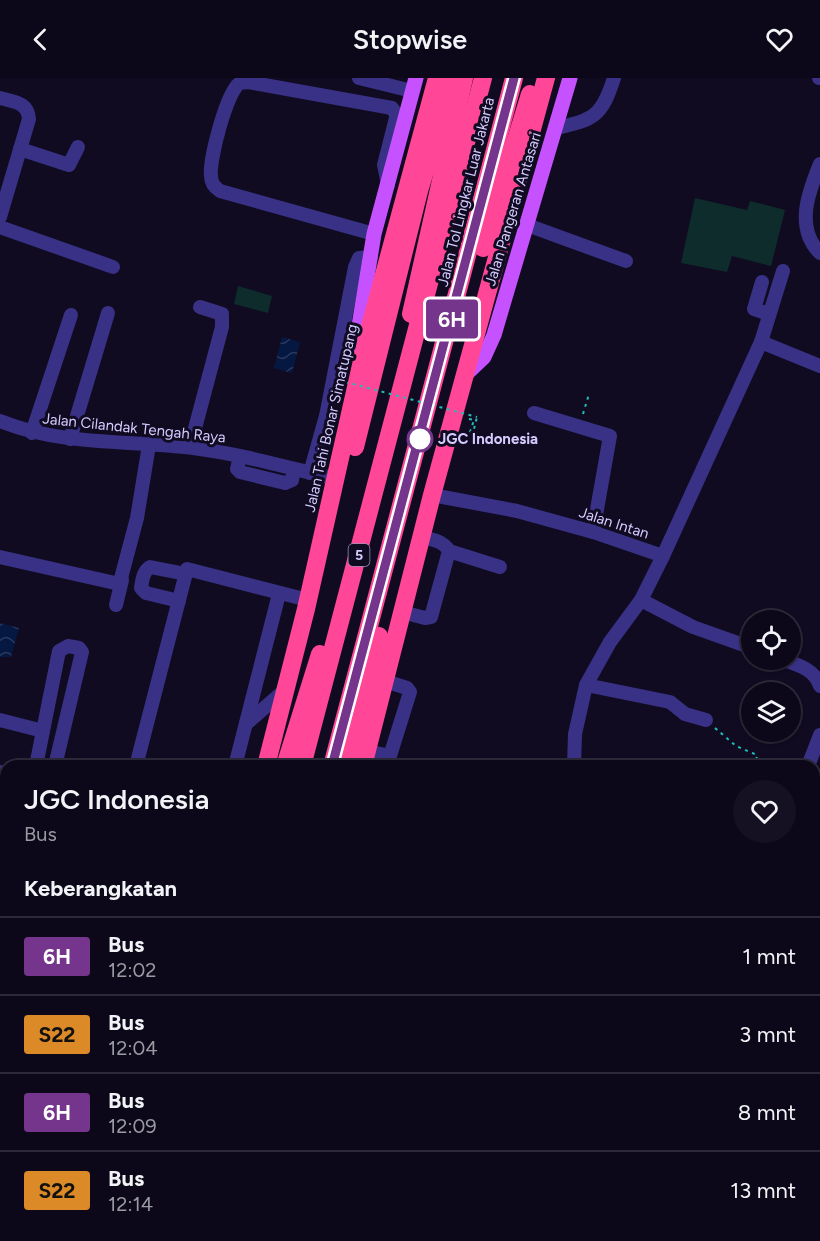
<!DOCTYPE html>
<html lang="id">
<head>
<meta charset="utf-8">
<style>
  :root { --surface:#0c0819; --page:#151122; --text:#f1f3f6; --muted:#9a9aa2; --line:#2c2938 }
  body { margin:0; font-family:Figtree,sans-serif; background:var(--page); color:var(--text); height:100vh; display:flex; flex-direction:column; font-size:22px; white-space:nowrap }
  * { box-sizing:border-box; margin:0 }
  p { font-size:20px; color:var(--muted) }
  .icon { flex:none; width:33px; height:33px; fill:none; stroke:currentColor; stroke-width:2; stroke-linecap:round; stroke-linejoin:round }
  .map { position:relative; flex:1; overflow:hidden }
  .sheet { position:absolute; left:0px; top:682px; width:820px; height:482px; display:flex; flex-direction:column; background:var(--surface); border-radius:18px 18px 0 0; box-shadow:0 2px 4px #0004,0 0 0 2px var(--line) }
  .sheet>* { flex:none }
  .badge { padding:0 12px; border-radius:4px; font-size:21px; line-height:39px }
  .buttons { position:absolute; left:741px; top:532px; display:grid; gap:12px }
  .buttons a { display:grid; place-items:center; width:60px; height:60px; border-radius:50%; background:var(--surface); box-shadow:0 2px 4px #0004,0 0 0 2px var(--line); font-size:30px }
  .map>.badge { position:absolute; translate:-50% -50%; box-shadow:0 0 0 3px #fff }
  h2 { padding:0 24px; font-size:22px; line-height:54px }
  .round { display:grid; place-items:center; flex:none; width:63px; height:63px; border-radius:32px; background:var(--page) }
  .overview { display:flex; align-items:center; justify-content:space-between; height:102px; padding:0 24px }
  h1 { font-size:28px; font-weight:600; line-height:45px }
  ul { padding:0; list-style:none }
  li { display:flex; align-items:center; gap:18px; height:78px; padding:0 24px; border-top:2px solid var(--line) }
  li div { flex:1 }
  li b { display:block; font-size:22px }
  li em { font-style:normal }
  li .badge { min-width:66px; font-weight:700; text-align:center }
  header { display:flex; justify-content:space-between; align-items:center; height:78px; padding:0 24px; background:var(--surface); font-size:27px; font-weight:600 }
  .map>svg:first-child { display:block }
  .green { fill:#0e2c2c }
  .water { fill:url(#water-waves) }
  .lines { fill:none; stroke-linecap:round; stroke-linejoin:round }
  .path { stroke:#22bcb9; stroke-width:2; stroke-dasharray:3 4.5; stroke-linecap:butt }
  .minor { stroke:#383185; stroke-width:14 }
  .major { stroke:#c652ff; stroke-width:15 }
  .highway { stroke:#ff4697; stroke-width:18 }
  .path-bridge { stroke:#22bcb9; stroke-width:2; stroke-dasharray:3 4.5; stroke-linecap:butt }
  .line-casing { stroke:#fff; stroke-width:14 }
  .line { stroke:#75358c; stroke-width:9 }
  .stop-dot { fill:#fff; stroke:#75358c; stroke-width:3 }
  .labels { text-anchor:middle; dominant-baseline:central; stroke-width:6; stroke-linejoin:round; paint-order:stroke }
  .shield { fill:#100b21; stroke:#9991bc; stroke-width:1.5 }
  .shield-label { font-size:14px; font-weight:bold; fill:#d4cbff }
  .street-label { font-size:15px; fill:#d4cbff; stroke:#100b21 }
  .stop-label { font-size:15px; font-weight:bold; fill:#d4cbff; stroke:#100b21; text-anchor:start }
</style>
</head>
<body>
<header><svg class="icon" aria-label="back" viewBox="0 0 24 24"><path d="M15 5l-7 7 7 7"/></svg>Stopwise<svg class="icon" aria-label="heart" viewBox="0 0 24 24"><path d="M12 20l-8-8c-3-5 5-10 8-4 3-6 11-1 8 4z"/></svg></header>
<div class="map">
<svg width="820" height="1163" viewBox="0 0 820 1163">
  <defs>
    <pattern id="water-waves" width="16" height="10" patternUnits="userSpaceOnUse" patternTransform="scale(1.5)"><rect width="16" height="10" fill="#051841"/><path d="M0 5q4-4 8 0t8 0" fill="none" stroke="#29385e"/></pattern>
  </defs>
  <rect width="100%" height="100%" fill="#100b21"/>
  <g class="green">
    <path d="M695 120 747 132 750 123 785 132 771 188 732 178 727 194 681 185Z"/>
    <path d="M238 208 272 218 268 235 234 226Z"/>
  </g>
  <g class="water">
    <path d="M282 259 300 264 292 295 274 290Z"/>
    <path d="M0 545 19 550 11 579H0Z"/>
  </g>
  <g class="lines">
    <g class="path">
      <path d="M583 336 589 316"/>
      <path d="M469 341 474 342 470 354"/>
      <path d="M470 354 473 355 477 339"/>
      <path d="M715 650 736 668 757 677 756 684 766 688"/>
    </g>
    <g class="minor">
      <path d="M359 0 412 13"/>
      <path d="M819 0H820"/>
      <path d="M0 20C14 24 28 24 29 41L0 139"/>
      <path d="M556 50C594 42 602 38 614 0"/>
      <path d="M20 71 69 87 78 69"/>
      <path d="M820 86C808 115 795 150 820 175"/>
      <path d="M527 147 626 183"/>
      <path d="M0 149 113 189"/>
      <path d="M374 156 220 113C214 109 211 105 211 98 209 82 227 12 240 5L248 4 392 30 396 36V40L384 87 388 107"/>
      <path d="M762 204 754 231 769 236"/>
      <path d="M761 264 820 288"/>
      <path d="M534 335 610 358 593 454"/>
      <path d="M0 343C62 368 128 362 193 370 241 376 289 390 336 401"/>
      <path d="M32 355 71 237"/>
      <path d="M70 361 108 235"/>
      <path d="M190 369 222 249V236L200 229"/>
      <path d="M240 379 237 391 240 394 285 405 292 402 294 391"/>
      <path d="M310 395 326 338 355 189 359 180 371 179"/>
      <path d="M432 417 517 433 593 454 663 478"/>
      <path d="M449 473 500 489"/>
      <path d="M0 479 115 505 120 504 137 440 149 367"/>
      <path d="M641 522 693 549 752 570"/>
      <path d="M179 523 146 515 141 510C142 503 143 493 150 489L186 496"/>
      <path d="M116 527 122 502"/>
      <path d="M402 534 425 540 431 539 449 473C444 463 431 461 421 459"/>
      <path d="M784 582C799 587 815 592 820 608"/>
      <path d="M586 607 670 624 685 636 706 642"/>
      <path d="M0 642 43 653"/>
      <path d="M246 646 286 611"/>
      <path d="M367 673 390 678 410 614 407 610 385 603"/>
      <path d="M36 688 59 573 68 568 79 570 82 574 55 688"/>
      <path d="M136 688 187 491 308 522"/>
      <path d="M235 688 279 516"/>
      <path d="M574 688 575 656 586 607 610 564 641 522 663 478 761 264 783 193"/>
      <path d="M808 688 820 657"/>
      <path d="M0 694 6 696"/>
      <path d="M814 704 820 707"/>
      <path d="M0 735 6 736"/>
      <path d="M0 861H6"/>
      <path d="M0 990 6 992"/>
      <path d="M814 1015 820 1014"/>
      <path d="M814 1091 820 1089"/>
      <path d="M0 1137 6 1140"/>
      <path d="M24 1158 25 1163"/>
      <path d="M477 1158H480"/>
      <path d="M503 1158 512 1163"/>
      <path d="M533 1158 548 1163"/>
      <path d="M595 1158 609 1163"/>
      <path d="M274 1163 275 1158"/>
    </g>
    <g class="major">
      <path d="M360 274 359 248 374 156 416 0"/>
      <path d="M464 298 484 279 494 257 570 0"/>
    </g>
    <g class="highway">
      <path d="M483 170 530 16"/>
      <path d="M411 236 464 0"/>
      <path d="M355 369 419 113 453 0"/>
      <path d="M266 688 306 531 368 256 437 0"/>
      <path d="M285 688 320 576"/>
      <path d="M302 688 483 0"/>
      <path d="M332 688 514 0"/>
      <path d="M350 688 379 558"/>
      <path d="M363 688 432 417 546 0"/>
      <path d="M144 1163 145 1158"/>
      <path d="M157 1163 159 1158"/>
      <path d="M175 1163 176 1158"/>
      <path d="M205 1163 207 1158"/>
      <path d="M236 1163 237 1158"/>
    </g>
    <path class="path-bridge" d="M338 302 477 339"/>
  </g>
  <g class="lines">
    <defs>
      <path id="line" d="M332 688 514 0"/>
    </defs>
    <use href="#line" class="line-casing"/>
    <use href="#line" class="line"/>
  </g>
  <circle class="stop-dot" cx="420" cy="361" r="12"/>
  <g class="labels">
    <rect class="shield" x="348.5" y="466" width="21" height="22" rx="4.5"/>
    <g class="shield-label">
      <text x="359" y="477">5</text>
    </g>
    <g class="street-label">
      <text transform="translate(466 114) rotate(-76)">Jalan Tol Lingkar Luar Jakarta</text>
      <text transform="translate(513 131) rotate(-73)">Jalan Pangeran Antasari</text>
      <text transform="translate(331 340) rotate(-77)">Jalan Tahi Bonar Simatupang</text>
      <text transform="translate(134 350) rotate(6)">Jalan Cilandak Tengah Raya</text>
      <text transform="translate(614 445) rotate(18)">Jalan Intan</text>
    </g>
    <g class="stop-label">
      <text x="438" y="361">JGC Indonesia</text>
    </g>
  </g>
</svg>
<div class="buttons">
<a><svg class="icon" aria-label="locate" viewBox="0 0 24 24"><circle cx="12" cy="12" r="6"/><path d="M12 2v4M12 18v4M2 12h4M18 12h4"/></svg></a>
<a><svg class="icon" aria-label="layers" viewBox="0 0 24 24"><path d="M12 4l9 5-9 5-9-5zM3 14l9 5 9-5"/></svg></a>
</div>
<b class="badge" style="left:452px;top:241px;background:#75358c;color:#fff">6H</b>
<section class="sheet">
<div class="overview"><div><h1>JGC Indonesia</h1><p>Bus</p></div><a class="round"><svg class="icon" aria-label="heart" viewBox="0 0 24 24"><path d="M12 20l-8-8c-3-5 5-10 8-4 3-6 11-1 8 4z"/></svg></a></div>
<h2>Keberangkatan</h2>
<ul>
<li><span class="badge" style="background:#75358c;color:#fff">6H</span><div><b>Bus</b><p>12:02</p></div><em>1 mnt</em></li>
<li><span class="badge" style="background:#dc8a27;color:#111">S22</span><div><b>Bus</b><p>12:04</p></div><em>3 mnt</em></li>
<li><span class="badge" style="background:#75358c;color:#fff">6H</span><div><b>Bus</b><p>12:09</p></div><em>8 mnt</em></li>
<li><span class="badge" style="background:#dc8a27;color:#111">S22</span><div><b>Bus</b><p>12:14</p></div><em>13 mnt</em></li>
</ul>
</section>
</div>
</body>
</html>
